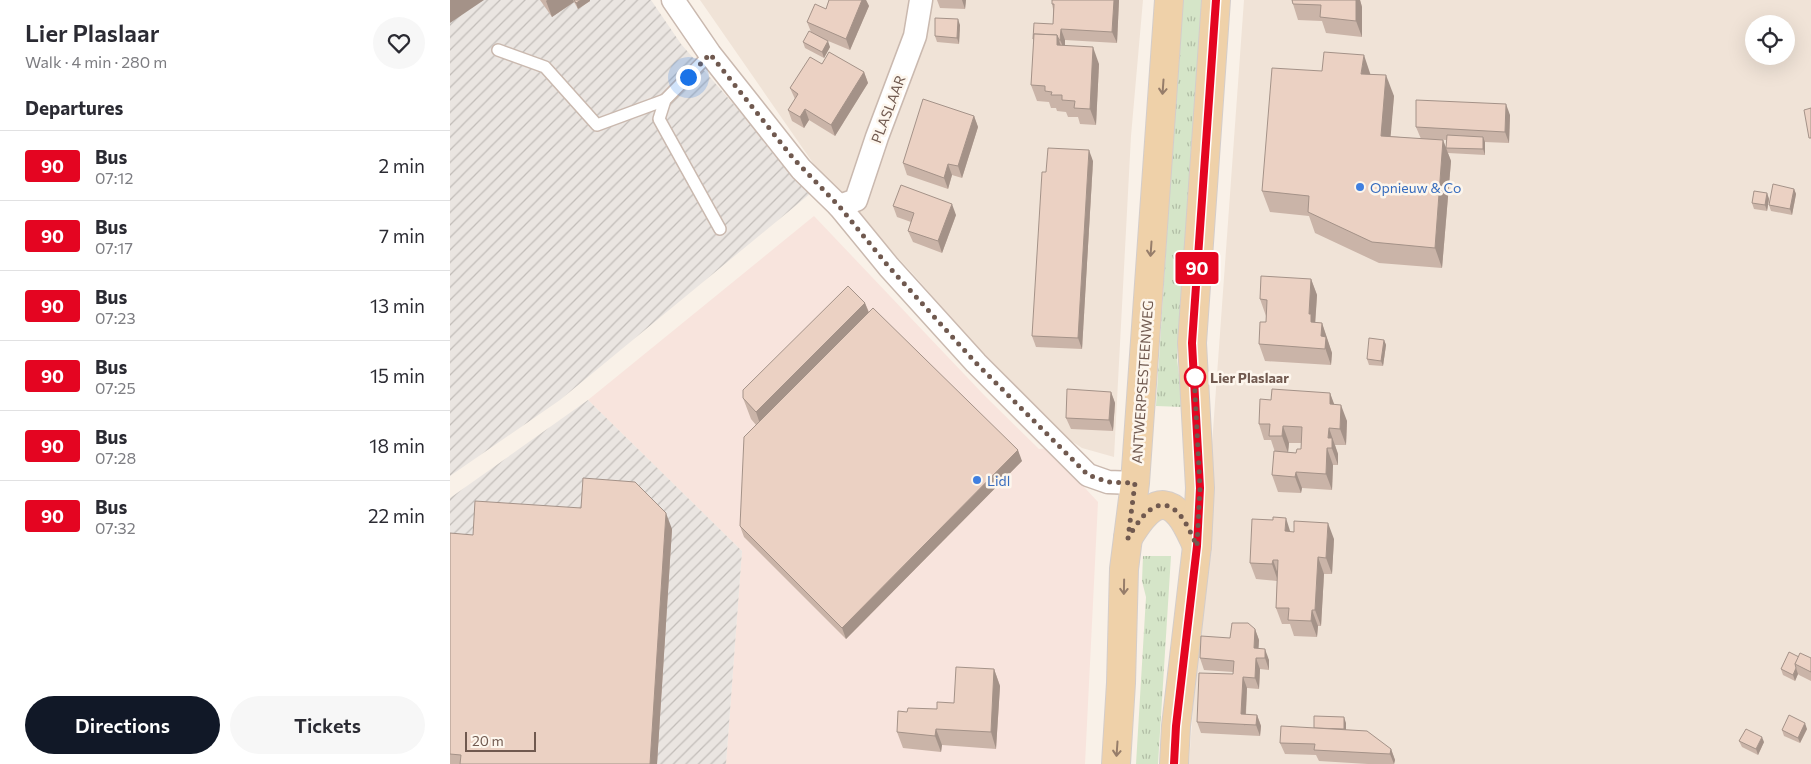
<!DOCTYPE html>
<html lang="en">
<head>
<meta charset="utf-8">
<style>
  :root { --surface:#fff; --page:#f7f7f7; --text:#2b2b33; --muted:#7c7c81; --line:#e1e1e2; --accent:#111827 }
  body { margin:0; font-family:Commissioner,sans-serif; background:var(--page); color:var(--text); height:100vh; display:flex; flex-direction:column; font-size:19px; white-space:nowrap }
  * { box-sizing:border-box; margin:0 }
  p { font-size:16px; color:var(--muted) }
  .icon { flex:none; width:28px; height:28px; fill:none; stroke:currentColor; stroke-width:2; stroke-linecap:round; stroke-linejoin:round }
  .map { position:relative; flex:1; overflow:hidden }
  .drawer { display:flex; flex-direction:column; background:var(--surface); width:450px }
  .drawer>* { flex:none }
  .badge { padding:0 10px; border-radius:4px; font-size:18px; line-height:32px }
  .buttons { position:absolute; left:1295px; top:15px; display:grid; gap:10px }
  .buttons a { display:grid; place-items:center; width:50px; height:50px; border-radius:50%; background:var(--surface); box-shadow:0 5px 20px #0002; font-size:25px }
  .scale { position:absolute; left:15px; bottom:12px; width:71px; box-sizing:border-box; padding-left:5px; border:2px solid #70594f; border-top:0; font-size:14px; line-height:18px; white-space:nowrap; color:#70594f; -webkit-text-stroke:4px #fdf6ed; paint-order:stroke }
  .you { position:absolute; width:25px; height:25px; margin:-12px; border:4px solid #fff; border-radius:50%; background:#1a73e8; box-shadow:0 0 0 8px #1a73e833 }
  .map>.badge { position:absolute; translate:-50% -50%; box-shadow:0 0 0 2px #fff }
  h2 { padding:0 25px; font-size:19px; line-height:45px }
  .round { display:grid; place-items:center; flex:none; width:52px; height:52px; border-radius:26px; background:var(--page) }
  .headline { display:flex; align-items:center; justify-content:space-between; height:85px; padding:0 25px }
  h1 { font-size:24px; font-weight:600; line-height:38px }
  .button { display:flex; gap:10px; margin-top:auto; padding:10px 25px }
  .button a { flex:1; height:58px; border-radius:30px; background:var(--accent); color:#fff; font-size:20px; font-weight:600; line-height:58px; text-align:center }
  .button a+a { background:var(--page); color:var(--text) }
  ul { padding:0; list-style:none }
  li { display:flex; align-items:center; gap:15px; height:70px; padding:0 25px; border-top:1px solid var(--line) }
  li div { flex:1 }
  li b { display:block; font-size:19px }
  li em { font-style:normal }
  li .badge { min-width:55px; font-weight:700; text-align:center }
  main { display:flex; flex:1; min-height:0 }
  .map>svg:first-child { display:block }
  .residential { fill:#f0e3d7; fill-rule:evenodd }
  .commercial { fill:#f8e4dd }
  .industrial { fill:url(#industrial-furrows) }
  .grass { fill:url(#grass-tufts) }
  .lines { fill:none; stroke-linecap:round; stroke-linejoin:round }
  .service-casing { stroke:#cab9af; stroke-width:14 }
  .minor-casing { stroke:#cab9af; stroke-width:25 }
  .primary-casing { stroke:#d4cdca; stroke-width:30 }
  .service { stroke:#fff; stroke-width:11 }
  .minor { stroke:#fff; stroke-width:22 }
  .primary { stroke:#efd1a9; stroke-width:28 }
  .wall { fill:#cab4a8; fill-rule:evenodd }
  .shaded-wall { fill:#a49288 }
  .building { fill:#ebd1c3; stroke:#a49288 }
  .oneway { stroke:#967d6a }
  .line-casing { stroke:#fff; stroke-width:11 }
  .line { stroke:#e40521; stroke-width:8 }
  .walk { stroke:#70594f; stroke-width:5; stroke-dasharray:0 9 }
  .shop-dot { fill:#3f7fe0; stroke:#fdf6ed; stroke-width:2 }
  .stop-dot { fill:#fff; stroke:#e40521; stroke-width:2.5 }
  .labels { text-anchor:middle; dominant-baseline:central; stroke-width:5; stroke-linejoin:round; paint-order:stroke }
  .street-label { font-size:14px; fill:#70594f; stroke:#fdf6ed }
  .shop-label { font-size:14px; fill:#366cbe; stroke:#fdf6ed; text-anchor:start }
  .stop-label { font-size:14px; font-weight:bold; fill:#70594f; stroke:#fdf6ed; text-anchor:start }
</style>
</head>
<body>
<main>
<section class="drawer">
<div class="headline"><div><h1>Lier Plaslaar</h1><p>Walk · 4 min · 280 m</p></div><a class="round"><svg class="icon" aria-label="heart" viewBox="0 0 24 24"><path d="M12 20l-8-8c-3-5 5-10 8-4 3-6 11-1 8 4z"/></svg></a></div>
<h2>Departures</h2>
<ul>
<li><span class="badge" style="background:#e40521;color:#fff">90</span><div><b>Bus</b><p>07:12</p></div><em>2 min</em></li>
<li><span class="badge" style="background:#e40521;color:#fff">90</span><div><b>Bus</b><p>07:17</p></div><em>7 min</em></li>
<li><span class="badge" style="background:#e40521;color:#fff">90</span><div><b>Bus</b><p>07:23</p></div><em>13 min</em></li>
<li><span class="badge" style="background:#e40521;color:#fff">90</span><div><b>Bus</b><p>07:25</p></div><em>15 min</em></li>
<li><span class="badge" style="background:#e40521;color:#fff">90</span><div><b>Bus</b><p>07:28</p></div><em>18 min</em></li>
<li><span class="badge" style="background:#e40521;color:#fff">90</span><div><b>Bus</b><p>07:32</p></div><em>22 min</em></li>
</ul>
<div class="button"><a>Directions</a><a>Tickets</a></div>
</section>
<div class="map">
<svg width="1361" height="764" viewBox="0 0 1361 764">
  <defs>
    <pattern id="industrial-furrows" width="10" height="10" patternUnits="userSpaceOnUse" patternTransform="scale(1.25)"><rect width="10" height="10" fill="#eae5e1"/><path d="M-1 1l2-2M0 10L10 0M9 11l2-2" fill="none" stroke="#c2bdb9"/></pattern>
    <pattern id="grass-tufts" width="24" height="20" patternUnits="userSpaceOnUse" patternTransform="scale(1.25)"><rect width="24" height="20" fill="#d5e5c8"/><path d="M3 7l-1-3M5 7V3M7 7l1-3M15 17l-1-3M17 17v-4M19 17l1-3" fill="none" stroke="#b1bda5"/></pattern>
  </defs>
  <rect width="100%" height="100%" fill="#f9f1e8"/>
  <g class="residential">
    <path d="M250 0H693L681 136 664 457 632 448 611 434 531 352 463 274 372 176Z"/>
    <path d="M794 0H1361V764H739ZM1304 24H1336V56H1304Z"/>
  </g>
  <path class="commercial" d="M364 216 534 395 589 449 598 448 648 502 635 764H276L292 551 138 400Z"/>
  <g class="industrial">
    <path d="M0 0H201L231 44 361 193 110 400 0 476Z"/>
    <path d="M138 400 292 551 276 764H0V498Z"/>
  </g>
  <g class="grass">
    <path d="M732 0H752L727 359 733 407 706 406Z"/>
    <path d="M693 556H721L708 764H686L696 597 692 581Z"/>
  </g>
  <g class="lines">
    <defs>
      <g id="service">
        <path d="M48 50 95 67 147 125 215 100"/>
        <path d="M260 54 215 100 209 119 270 229"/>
      </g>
      <g id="minor">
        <path d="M223 0 260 54 351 169 389 206 439 267 526 363 638 475 658 482 685 483"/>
        <path d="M389 206 406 200 427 137 465 36 471 0"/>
      </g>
      <g id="primary">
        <path d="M678 538C689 520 708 489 730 515 737 523 742 536 747 546"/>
        <path d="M666 764 671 683 674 569 685 483 719 0"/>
        <path d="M724 764 726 726 747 546 750 488 742 343 766 0"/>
      </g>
    </defs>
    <use href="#service" class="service-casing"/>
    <use href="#minor" class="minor-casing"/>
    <use href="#primary" class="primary-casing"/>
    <use href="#service" class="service"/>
    <use href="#minor" class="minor"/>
    <use href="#primary" class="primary"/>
  </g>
  <g class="wall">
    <path d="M90 0H140V1L128 9 124 2 102 17Z"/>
    <path d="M379 0H416L419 6 400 50 371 38 380 47 374 58 355 48 353 42 361 32 357 22 376 9Z"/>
    <path d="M487 0H516L515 9 490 8Z"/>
    <path d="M602 0H669L667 43 615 40V46L649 64 646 125 630 124 628 117H618L616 112 607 111 606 108H601L599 102 587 101 581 85 584 41 583 39 603 24V9L602 4Z"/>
    <path d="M842 0H910L912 7V37L876 33 872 21 848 20 843 4Z"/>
    <path d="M510 25 509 44 487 42 485 36Z"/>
    <path d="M372 64 414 72 418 83 385 136 359 120 354 128 342 121 338 110 345 99 340 88Z"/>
    <path d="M921 74 944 96 940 136 971 139 966 127 1060 115 1059 143 1035 142V155L998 153 996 148 997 140 971 139 993 140 1001 161 992 268 929 263 865 233 859 216 820 212 812 191Z"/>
    <path d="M524 116 528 127 512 178 502 175 498 189 457 175 453 163Z"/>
    <path d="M643 161 632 349 586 347 582 336 596 172Z"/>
    <path d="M1344 189 1346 194 1342 215 1321 211 1319 205Z"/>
    <path d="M1317 193 1319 199 1317 211 1304 209 1302 203Z"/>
    <path d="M443 206 506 215 492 253 463 242 458 231 461 222 447 217Z"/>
    <path d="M861 279 867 295 865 322 872 323 882 353 881 365 815 361 809 344 816 322V316L810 299Z"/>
    <path d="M415 303 419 312 572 461 396 639 294 537 290 526 306 425 301 419 293 398Z"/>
    <path d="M934 340 936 345 933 366 919 365 917 359Z"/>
    <path d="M661 392 665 403 663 431 621 429 616 418Z"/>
    <path d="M880 393 884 405 897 421 896 445H885L888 454V465H883L882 490 852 488 851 493 828 492 822 475 825 452 821 440H814L809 424 821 400ZM839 443H851V449L846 453 838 452Z"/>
    <path d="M222 529 207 764H0V533L23 535Z"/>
    <path d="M841 532 884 539 882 574H874L871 626H868L867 637 844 636 840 624H832L826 608 827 581 806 579 800 563Z"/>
    <path d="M805 629 809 640 808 648 819 660V670L810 669 809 689 797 688 796 715H807L811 726 810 736 751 733 747 722 783 674V672L754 670 750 658 780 638Z"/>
    <path d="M1349 657 1361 658V681L1349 675 1348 674 1345 681 1333 675 1331 669Z"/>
    <path d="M544 669 550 686 546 749 492 745 491 752 453 748 447 732 457 712 487 709 504 703Z"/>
    <path d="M896 723V730L941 749 945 760 944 764H918L869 761 866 755 835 754 830 743 864 728Z"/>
    <path d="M1357 729 1350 743 1334 736 1332 730Z"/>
    <path d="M1289 741 1314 742 1308 755 1292 747Z"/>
  </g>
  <g class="shaded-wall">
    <path d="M0 0H34L0 23Z"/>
    <path d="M97 0H123L124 2 102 17 96 1Z"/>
    <path d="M131 0H140V1L128 9 126 3Z"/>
    <path d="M412 0H416L419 6 400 50 396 39Z"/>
    <path d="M512 0H516L515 9Z"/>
    <path d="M664 0H669L667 43 662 32Z"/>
    <path d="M906 0H910L912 7V37L906 21Z"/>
    <path d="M508 19 510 25 509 44 507 38Z"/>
    <path d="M611 29 615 40V51L610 40Z"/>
    <path d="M607 35 613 52 607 45Z"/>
    <path d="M378 41 380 47 374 58 372 52Z"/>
    <path d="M643 47 649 64 646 125 640 109Z"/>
    <path d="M914 55 921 76 911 74Z"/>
    <path d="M414 72 418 83 385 136 381 125Z"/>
    <path d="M936 75 944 96 939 156 931 136Z"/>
    <path d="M1056 104 1060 115 1059 143 1055 132Z"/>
    <path d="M355 109 359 120 354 128 350 117Z"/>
    <path d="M524 116 528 127 512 178 508 166Z"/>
    <path d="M1033 137 1035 142V155L1033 149Z"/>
    <path d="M993 140 1001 161 992 268 985 248Z"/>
    <path d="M639 150 643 161 632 349 628 338Z"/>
    <path d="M498 164 502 175 498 189 494 178Z"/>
    <path d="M1344 189 1346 194 1342 215 1340 209Z"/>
    <path d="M1317 193 1319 199 1317 211 1315 205Z"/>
    <path d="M502 204 506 215 492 253 488 241Z"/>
    <path d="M861 279 867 295 865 326 861 322 859 314Z"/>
    <path d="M415 303 423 324 313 433 306 412Z"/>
    <path d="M872 323 882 353 881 365 871 336Z"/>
    <path d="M934 340 936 345 933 366 931 361Z"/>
    <path d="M661 392 665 403 663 431 659 420Z"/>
    <path d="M880 393 886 409 880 404Z"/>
    <path d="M891 405 897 421 896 445 890 429Z"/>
    <path d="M833 426 839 443 838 453 832 436Z"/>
    <path d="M879 428 888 454V465L878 438Z"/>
    <path d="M877 448 883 465 882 490 876 474Z"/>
    <path d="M568 450 572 461 396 639 392 628Z"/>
    <path d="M846 472 852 488 851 493 845 477Z"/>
    <path d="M216 513 222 529 207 764H200Z"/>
    <path d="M836 518 841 534 835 531Z"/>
    <path d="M878 523 884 539 882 574 876 558Z"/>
    <path d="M868 557 874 574 871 626 865 610Z"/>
    <path d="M823 560 829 577 828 581 822 564Z"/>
    <path d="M862 610 868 626 867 637 861 621Z"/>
    <path d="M805 629 809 640 808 659 804 648Z"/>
    <path d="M815 649 819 660V670L815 658Z"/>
    <path d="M806 658 810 669 809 689 805 678Z"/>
    <path d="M1346 668 1348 674 1345 681 1343 675Z"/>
    <path d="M544 669 550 686 546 749 541 732Z"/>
    <path d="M793 677 797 688 795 726 791 714Z"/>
    <path d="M807 715 811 726 810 736 806 725Z"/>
    <path d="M894 717 896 723V737L894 731Z"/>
    <path d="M1355 723 1357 729 1350 743 1348 738Z"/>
    <path d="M486 729 492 745 491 752 485 736Z"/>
    <path d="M1312 737 1314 742 1308 755 1306 749Z"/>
    <path d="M941 749 945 760 944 764 940 754Z"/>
  </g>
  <g class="building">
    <path d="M124 0H131L126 3Z"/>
    <path d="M379 0H412L396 39 357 22 365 4 376 9Z"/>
    <path d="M602 0H664L662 32 611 29 610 40H609L607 35 584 34V39H583L584 23 603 24 604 4H602Z"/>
    <path d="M842 0H906V21L870 17 871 5 843 4Z"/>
    <path d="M485 18 508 19 507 38 485 36Z"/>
    <path d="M359 31 378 41 372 52 353 42Z"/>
    <path d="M584 34 607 35V45L643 47 640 109 624 108 625 101 612 100V95H601L602 92 595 91V86L581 85Z"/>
    <path d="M379 52 414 72 381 125 355 109 350 117 338 110 348 94 340 88 360 57 372 64Z"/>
    <path d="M874 52 914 55 911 74 936 75 931 136 993 140 985 248 922 242 858 212 859 196 812 191 822 68 872 71Z"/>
    <path d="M473 99 524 116 508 166 498 164 494 178 453 163Z"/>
    <path d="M966 100 1056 104 1055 132 966 127Z"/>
    <path d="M1361 108V138H1359L1354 110Z"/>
    <path d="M997 135 1033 137V149L996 148Z"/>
    <path d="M598 148 639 150 628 338 582 336 592 172H596Z"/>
    <path d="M1323 184 1344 189 1340 209 1319 205Z"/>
    <path d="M451 185 502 204 488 241 458 231 464 213 443 206Z"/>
    <path d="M1304 191 1317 193 1315 205 1302 203Z"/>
    <path d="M811 276 861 279 859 314H861V322L872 323 871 336 876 337 875 349 809 344 810 322H816L817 300 810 299Z"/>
    <path d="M398 286 415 303 306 412 293 398V390Z"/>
    <path d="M423 308 568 450 392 628 290 526 294 437Z"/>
    <path d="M919 338 934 340 931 361 917 359Z"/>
    <path d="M617 389 661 392 659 420 616 418Z"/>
    <path d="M822 389 880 393V404L891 405 890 429 879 428 878 438H882V448H877L876 474 846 472 845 477 822 475 824 451 846 453 847 449H851L852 427 833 426 832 436H819L820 424H809L810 399 821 400Z"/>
    <path d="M133 478 185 482 216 513 200 764H10L11 755 0 754V533L23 535 25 501 131 508Z"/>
    <path d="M823 517 836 518 835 531 844 532V521L878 523 876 558 868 557 865 610H862L861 621 838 620 839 608H826L828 560H823L822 564 800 563 802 519 823 520Z"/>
    <path d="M782 623H798L805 629 804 648 815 649V658H806L805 678 793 677 791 714 807 715 806 725 747 722 749 673 783 674 784 661 750 658 751 636 780 638Z"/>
    <path d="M1339 652 1349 657 1345 664 1346 668 1343 675 1331 669Z"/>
    <path d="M1350 653 1361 658V672L1345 664Z"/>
    <path d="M506 667 544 669 541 732 486 729 485 736 447 732 448 711 457 712 458 708 487 709V702L504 703Z"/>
    <path d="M1339 715 1355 723 1348 738 1332 730Z"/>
    <path d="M864 716 894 717V729L864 728Z"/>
    <path d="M831 726 917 731 941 749 940 754 864 750 865 744 830 743Z"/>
    <path d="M1296 729 1312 737 1306 749 1289 741Z"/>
  </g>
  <defs><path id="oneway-shaft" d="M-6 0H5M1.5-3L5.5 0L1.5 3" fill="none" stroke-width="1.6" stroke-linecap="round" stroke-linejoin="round" transform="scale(1.25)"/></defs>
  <g class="oneway">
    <use href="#oneway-shaft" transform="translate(713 87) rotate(94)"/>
    <use href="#oneway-shaft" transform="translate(701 249) rotate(94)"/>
    <use href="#oneway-shaft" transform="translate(674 587) rotate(91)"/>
    <use href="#oneway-shaft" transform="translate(667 749) rotate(94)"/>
  </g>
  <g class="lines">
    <defs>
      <path id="line" d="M724 764 726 726 747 546 750 488 742 343 766 0"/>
    </defs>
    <use href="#line" class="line-casing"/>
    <use href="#line" class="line"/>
    <path class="walk" d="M238 77 260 54 343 158 389 206 439 267 526 363 638 475 658 482 685 483 678 538C689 520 708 489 730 515 737 523 742 536 747 546L750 488 744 373 745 377"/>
  </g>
  <g class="shop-dot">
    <circle cx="910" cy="187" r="5"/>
    <circle cx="527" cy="480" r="5"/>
  </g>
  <circle class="stop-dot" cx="745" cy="377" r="10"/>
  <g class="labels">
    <g class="street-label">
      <text transform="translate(438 109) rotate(-69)">PLASLAAR</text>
      <text transform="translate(692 382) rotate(-86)">ANTWERPSESTEENWEG</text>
    </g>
    <g class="shop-label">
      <text x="920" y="187">Opnieuw &amp; Co</text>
      <text x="537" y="480">Lidl</text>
    </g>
    <g class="stop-label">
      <text x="760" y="377">Lier Plaslaar</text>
    </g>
  </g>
</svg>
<div class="buttons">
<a><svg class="icon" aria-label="locate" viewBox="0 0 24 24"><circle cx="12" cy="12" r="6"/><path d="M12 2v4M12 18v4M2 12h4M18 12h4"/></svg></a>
</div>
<div class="scale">20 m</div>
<div class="you" style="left:238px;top:77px"></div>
<b class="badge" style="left:747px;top:268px;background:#e40521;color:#fff">90</b>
</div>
</main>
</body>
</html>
